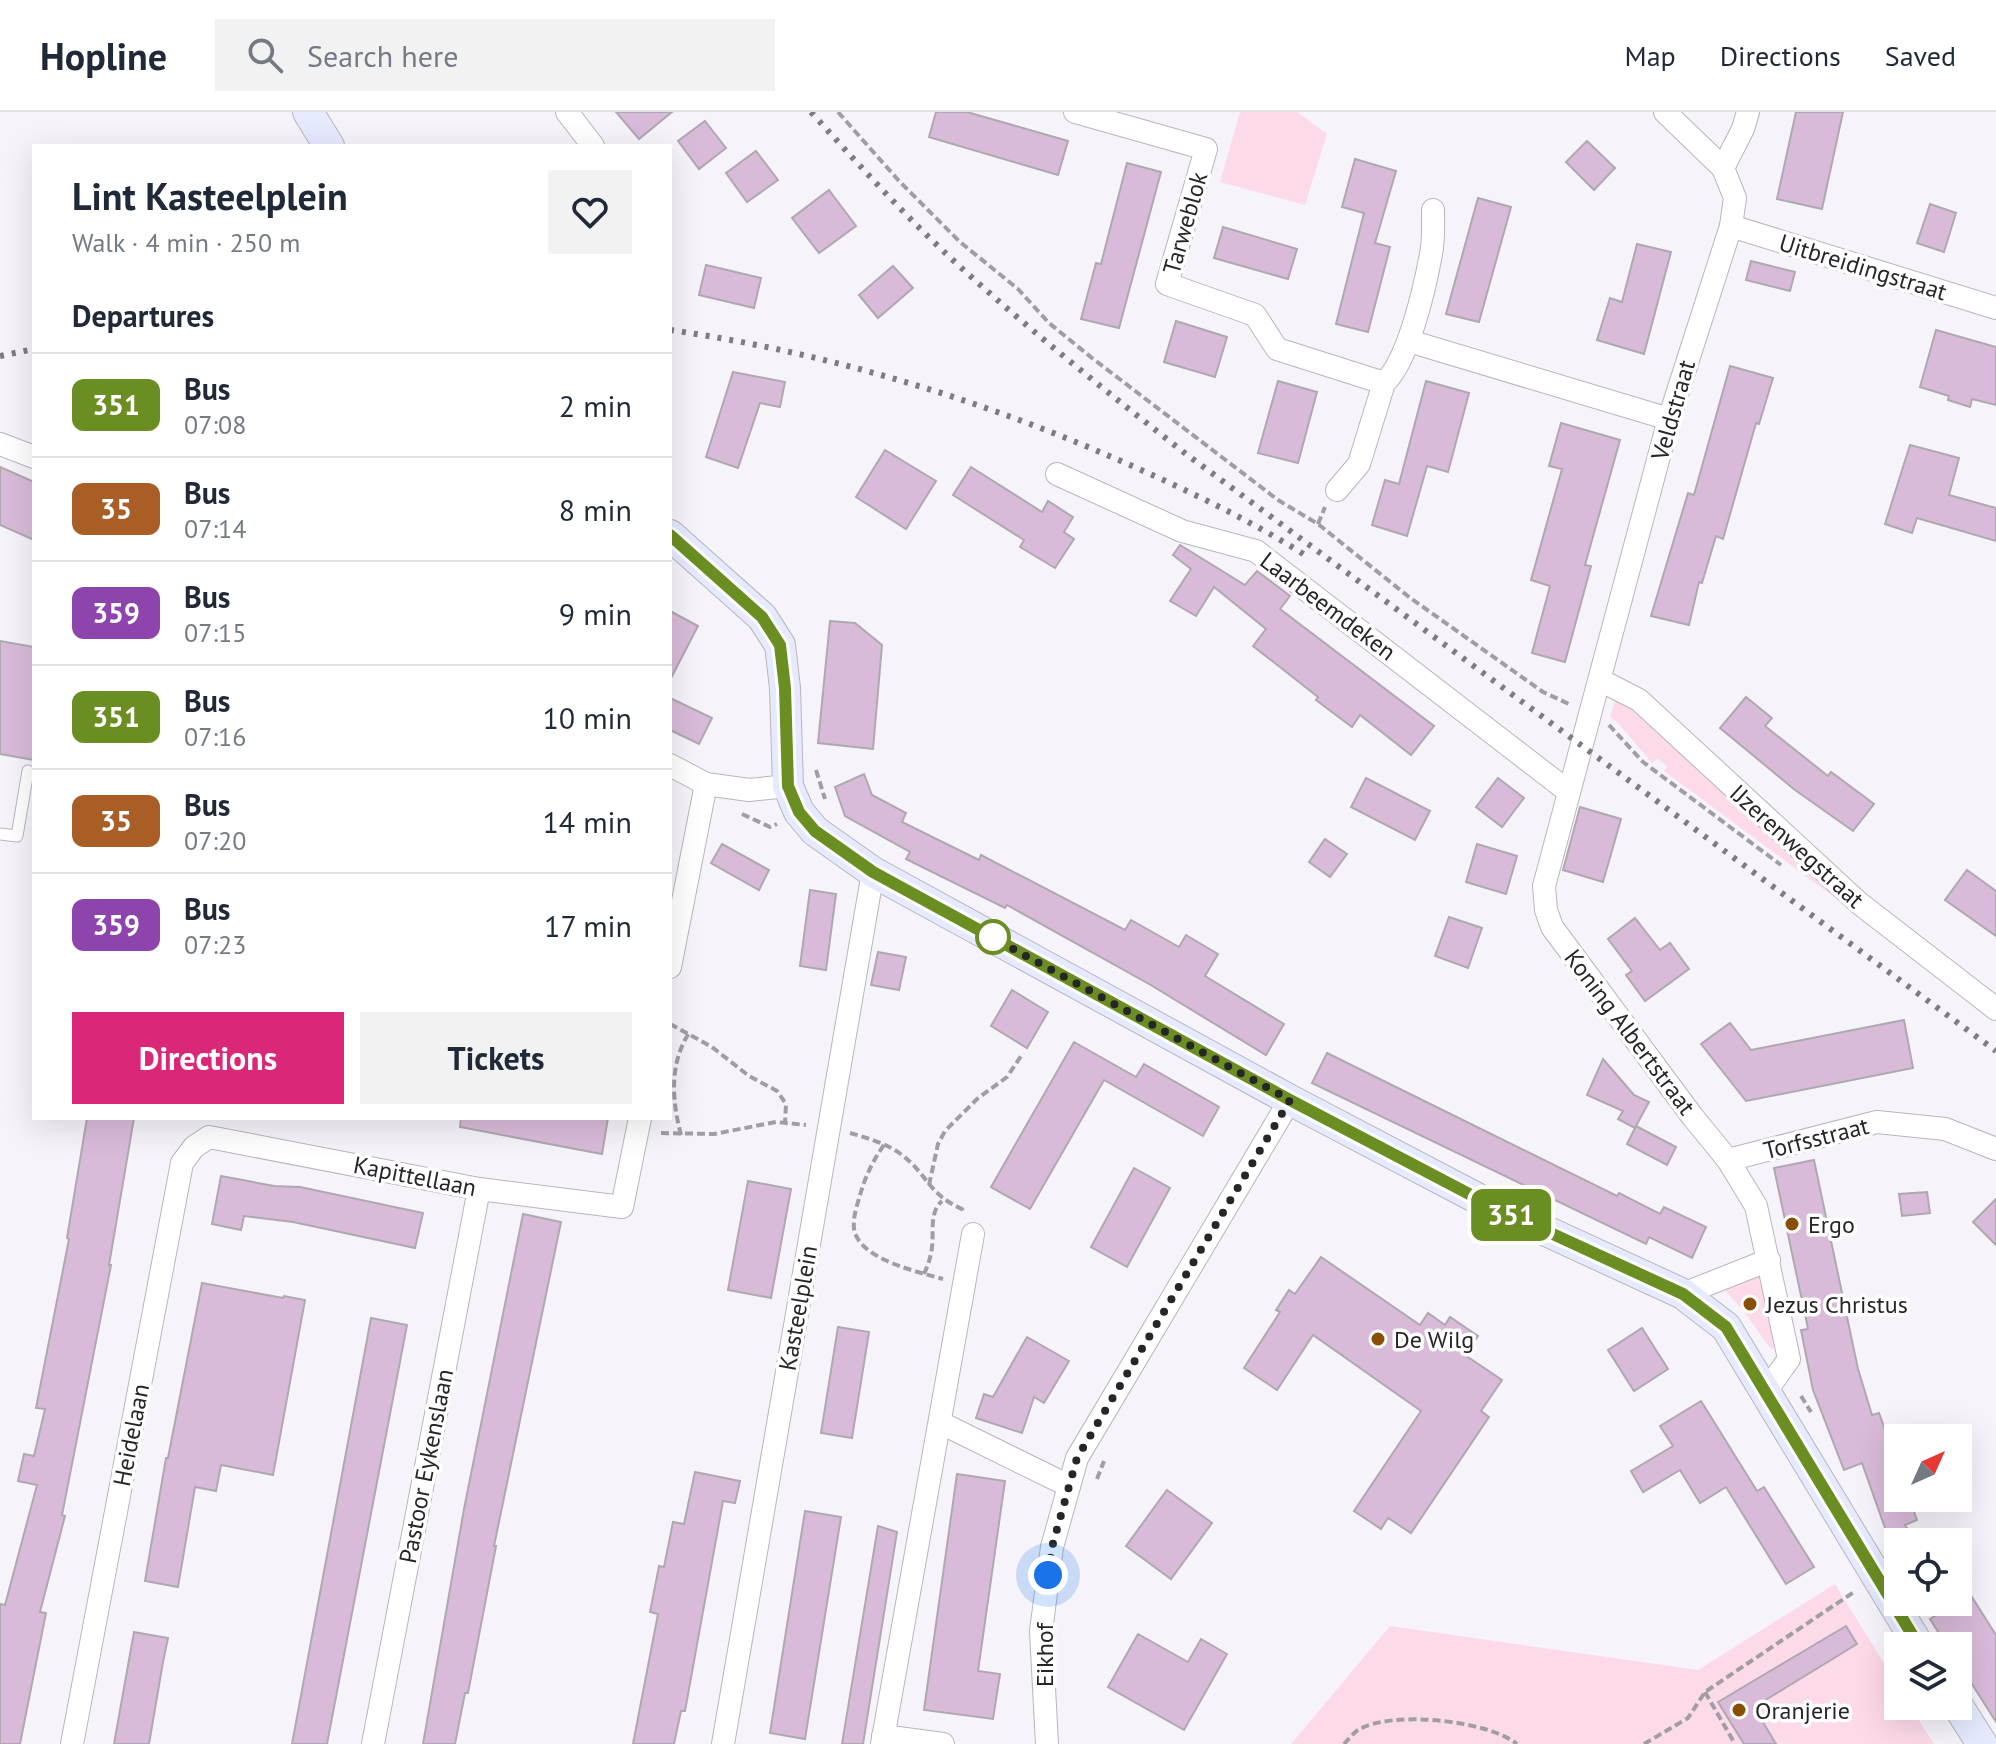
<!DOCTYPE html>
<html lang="en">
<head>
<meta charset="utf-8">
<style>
  :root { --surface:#fff; --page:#f2f2f3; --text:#1f2937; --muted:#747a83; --line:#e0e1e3; --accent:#db2777 }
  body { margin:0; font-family:"PT Sans",sans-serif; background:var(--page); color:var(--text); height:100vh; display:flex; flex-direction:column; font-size:30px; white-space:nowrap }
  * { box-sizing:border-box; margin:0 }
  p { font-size:26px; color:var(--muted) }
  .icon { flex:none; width:44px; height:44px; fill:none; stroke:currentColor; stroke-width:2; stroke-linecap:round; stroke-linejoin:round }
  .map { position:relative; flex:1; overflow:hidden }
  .side { position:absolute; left:32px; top:32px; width:640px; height:976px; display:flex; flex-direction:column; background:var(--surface); border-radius:0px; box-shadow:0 8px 32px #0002 }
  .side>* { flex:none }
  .badge { padding:0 16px; border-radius:12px; font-size:28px; line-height:52px }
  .needle { width:52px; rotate:45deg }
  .buttons { position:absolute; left:1884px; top:1312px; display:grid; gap:16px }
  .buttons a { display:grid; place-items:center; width:88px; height:88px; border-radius:0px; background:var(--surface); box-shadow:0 8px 32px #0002; font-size:40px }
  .you { position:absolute; width:40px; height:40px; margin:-20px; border:6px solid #fff; border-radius:50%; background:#1a73e8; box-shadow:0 0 0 12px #1a73e833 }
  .map>.badge { position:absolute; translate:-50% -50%; box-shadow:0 0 0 4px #fff }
  h2 { padding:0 40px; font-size:30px; line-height:72px }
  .round { display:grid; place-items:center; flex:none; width:84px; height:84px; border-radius:0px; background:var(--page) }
  .headline { display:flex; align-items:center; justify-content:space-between; height:136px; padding:0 40px }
  h1 { font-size:38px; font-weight:700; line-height:60px }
  .cta { display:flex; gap:16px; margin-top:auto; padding:16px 40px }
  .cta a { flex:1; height:92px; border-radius:0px; background:var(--accent); color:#fff; font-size:32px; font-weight:700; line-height:92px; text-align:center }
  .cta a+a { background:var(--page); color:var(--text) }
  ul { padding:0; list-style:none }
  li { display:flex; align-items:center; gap:24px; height:104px; padding:0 40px; border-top:2px solid var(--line) }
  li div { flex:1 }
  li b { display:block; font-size:30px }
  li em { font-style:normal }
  li .badge { min-width:88px; font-weight:700; text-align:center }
  header { display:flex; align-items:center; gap:48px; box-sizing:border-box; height:112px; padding:0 40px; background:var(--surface); border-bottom:2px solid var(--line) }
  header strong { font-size:38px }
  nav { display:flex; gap:44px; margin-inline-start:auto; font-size:28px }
  .search { width:560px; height:72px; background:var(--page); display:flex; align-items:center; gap:20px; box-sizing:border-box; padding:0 28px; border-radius:0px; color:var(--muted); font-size:30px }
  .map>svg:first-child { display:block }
  .green { fill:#fddae9 }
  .building { fill:#d9bbd9; stroke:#aea9ae; stroke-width:2 }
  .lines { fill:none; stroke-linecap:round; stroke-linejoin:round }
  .lane-casing { stroke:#b8b6bc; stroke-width:13 }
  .street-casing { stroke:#b8b6bc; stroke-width:24 }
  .secondary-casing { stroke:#b8b6bc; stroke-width:32 }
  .path { stroke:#a09ea3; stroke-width:4; stroke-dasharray:8 4; stroke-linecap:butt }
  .lane { stroke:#fff; stroke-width:11 }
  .street { stroke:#fff; stroke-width:22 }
  .secondary { stroke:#e6eafe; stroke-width:30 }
  .rail { stroke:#7e7c80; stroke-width:6; stroke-dasharray:4 8; stroke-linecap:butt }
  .line-casing { stroke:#fff; stroke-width:18 }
  .line { stroke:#6b8e23; stroke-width:12 }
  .walk { stroke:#262527; stroke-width:8; stroke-dasharray:0 14.4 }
  .stop-dot { fill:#fff; stroke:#6b8e23; stroke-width:4 }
  .poi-dot { fill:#884f03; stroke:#fff; stroke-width:3 }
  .labels { text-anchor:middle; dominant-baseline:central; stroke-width:7; stroke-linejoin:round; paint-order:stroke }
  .street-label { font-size:24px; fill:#262527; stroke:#fff }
  .poi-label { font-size:24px; fill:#262527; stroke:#fff; text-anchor:start }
</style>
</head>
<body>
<header>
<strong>Hopline</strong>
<div class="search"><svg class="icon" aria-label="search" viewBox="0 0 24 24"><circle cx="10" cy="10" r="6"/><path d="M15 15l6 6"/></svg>Search here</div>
<nav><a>Map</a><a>Directions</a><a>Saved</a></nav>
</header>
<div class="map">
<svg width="1996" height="1632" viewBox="0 0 1996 1632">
  <rect width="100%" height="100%" fill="#f6f4fa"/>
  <g class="green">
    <path d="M1240 0H1297L1327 22 1305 93 1220 70Z"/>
    <path d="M1616 586H1624L1838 780 1834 785 1664 659 1667 655 1658 646 1652 651 1619 612 1610 605Z"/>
    <path d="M1756 1162 1762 1164 1777 1234 1774 1237 1770 1236 1743 1198 1725 1179Z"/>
    <path d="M1835 1472 1898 1574V1594H1910L1934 1632H1291L1390 1514 1698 1558Z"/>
  </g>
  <g class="building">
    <path d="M616 0H672L639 27Z"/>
    <path d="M936 0H967L1068 29 1058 63 929 25Z"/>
    <path d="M1796 0H1843L1822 97 1777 87Z"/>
    <path d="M705 9 726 36 699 57 678 29Z"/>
    <path d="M1587 29 1615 56 1594 78 1566 50Z"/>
    <path d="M756 39 778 68 747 90 726 61Z"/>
    <path d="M1355 47 1396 59 1375 131 1390 135 1368 220 1336 212 1364 101 1342 95Z"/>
    <path d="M1127 51 1161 60 1119 216 1081 207 1096 151 1101 152Z"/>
    <path d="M829 78 856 114 819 141 792 106Z"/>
    <path d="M1478 86 1511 95 1479 210 1446 202Z"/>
    <path d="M1930 92 1956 101 1944 140 1917 131Z"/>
    <path d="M1223 115 1297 137 1288 167 1214 146Z"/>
    <path d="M1637 132 1671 140 1644 242 1597 228 1610 186 1622 190Z"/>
    <path d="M1751 149 1795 160 1790 179 1746 168Z"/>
    <path d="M706 153 761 166 754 196 699 183Z"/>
    <path d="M893 154 913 176 878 206 859 183Z"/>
    <path d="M1176 209 1227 225 1215 265 1164 250Z"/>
    <path d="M1936 218 1996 235V293L1972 287 1970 295 1948 288 1949 284 1920 275Z"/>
    <path d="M1730 254 1773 266 1759 312 1756 311 1723 427 1716 424 1702 471 1699 470 1689 513 1651 504 1688 381 1694 383Z"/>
    <path d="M733 260 785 270 780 295 760 291 738 356 706 345Z"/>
    <path d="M1278 269 1317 280 1298 351 1258 341Z"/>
    <path d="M1426 269 1469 281 1448 360 1427 354 1407 424 1372 413 1385 368 1399 372Z"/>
    <path d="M1561 311 1620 328 1585 453 1591 454 1565 550 1532 541 1550 474 1531 468 1562 357 1549 354Z"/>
    <path d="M1910 333 1959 346 1949 383 1996 396V429L1917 406 1912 421 1885 412Z"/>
    <path d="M885 338 936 369 906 417 856 385Z"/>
    <path d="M0 355 34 370V428L0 413Z"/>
    <path d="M971 355 1042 400 1048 389 1073 405 1064 420 1074 427 1055 456 1020 435 1024 428 953 383Z"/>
    <path d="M1180 433 1245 473 1257 459 1290 484 1280 497 1434 614 1411 643 1360 603 1352 615 1316 588 1318 585 1253 534 1266 517 1214 475 1196 504 1170 489 1191 457 1173 443Z"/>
    <path d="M670 499 698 514 670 568Z"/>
    <path d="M830 509 855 511 882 533 873 637 818 631Z"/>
    <path d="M0 529 34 535V648L0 642Z"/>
    <path d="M1746 585 1772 606 1765 614 1828 664 1831 660 1874 692 1853 719 1795 678 1720 616Z"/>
    <path d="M670 586 712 606 699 632 670 618Z"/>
    <path d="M864 662 872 683 906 701 902 710 979 748 981 743 1125 818 1131 808 1179 835 1186 823 1218 842 1205 864 1284 912 1266 943 1149 872 1007 793 1005 796 906 747 910 740 845 704 835 675Z"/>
    <path d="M1366 666 1430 699 1415 728 1351 695Z"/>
    <path d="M1498 666 1524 686 1502 715 1476 695Z"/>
    <path d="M1580 695 1621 707 1603 770 1563 758Z"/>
    <path d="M1325 727 1347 742 1330 765 1309 750Z"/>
    <path d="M722 732 769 758 759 778 711 751Z"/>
    <path d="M1477 732 1517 744 1506 782 1466 770Z"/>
    <path d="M1967 758 1996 779V824L1945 788Z"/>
    <path d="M810 778 836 782 826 858 800 854Z"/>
    <path d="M1449 805 1482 816 1468 856 1435 844Z"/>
    <path d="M1635 806 1660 838 1670 831 1689 857 1645 889 1626 863 1632 859 1608 827Z"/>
    <path d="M878 840 906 845 899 878 871 873Z"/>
    <path d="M1012 878 1048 900 1027 936 991 914Z"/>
    <path d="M1904 908 1913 956 1746 989 1701 932 1730 911 1751 938Z"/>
    <path d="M1074 930 1136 965 1144 952 1219 995 1203 1024 1104 968 1030 1097 991 1075Z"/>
    <path d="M1327 941 1617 1084 1619 1081 1660 1102 1664 1095 1706 1115 1692 1146 1649 1125 1646 1132 1312 971Z"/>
    <path d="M1603 947 1634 983 1649 990 1636 1014 1676 1035 1667 1053 1627 1032 1635 1016 1618 1007 1623 999 1587 983Z"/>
    <path d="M87 1006H134L109 1153H111L62 1403 65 1404 40 1500 46 1501 20 1632H0V1492L5 1493 37 1373 18 1369 24 1342 34 1344 45 1297 36 1296 69 1127 67 1126Z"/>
    <path d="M461 1006H608L602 1042 460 1015Z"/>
    <path d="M1814 1048 1858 1257 1872 1303 1879 1301 1898 1353V1386H1909L1917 1408 1905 1413 1916 1430H1890L1862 1351 1844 1358 1813 1278 1801 1218 1808 1217 1774 1056Z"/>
    <path d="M1134 1056 1170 1076 1127 1155 1091 1135Z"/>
    <path d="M221 1064 274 1074 300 1075 423 1101 415 1136 293 1110 244 1104 241 1118 212 1112Z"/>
    <path d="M748 1069 791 1077 771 1186 728 1178Z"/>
    <path d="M1927 1080 1930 1101 1902 1104 1899 1082Z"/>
    <path d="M1996 1087V1133L1973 1110Z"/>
    <path d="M523 1102 561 1110 494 1434H496L468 1581H465L455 1632H423L464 1397Z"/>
    <path d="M1321 1145 1420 1213 1428 1201 1445 1213 1450 1205 1478 1224 1465 1243 1502 1268 1481 1299 1489 1305 1411 1421 1388 1406 1381 1417 1354 1399 1421 1299 1313 1223 1277 1278 1244 1256 1280 1200 1276 1198 1289 1178 1295 1182Z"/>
    <path d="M202 1171 283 1186 284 1184 305 1188 273 1363 221 1353 216 1379 195 1375 178 1475 145 1469 166 1346H168Z"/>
    <path d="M371 1206 407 1213 327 1632H292Z"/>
    <path d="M838 1215 869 1220 852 1326 821 1321Z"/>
    <path d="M1642 1216 1668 1257 1634 1279 1608 1238Z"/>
    <path d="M1027 1225 1069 1249 1044 1291 1034 1285 1022 1321 976 1306 984 1282 993 1285Z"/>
    <path d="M1701 1289 1757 1379 1764 1375 1814 1455 1786 1472 1726 1375 1700 1391 1680 1358 1643 1380 1631 1359 1673 1334 1660 1314Z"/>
    <path d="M695 1360 740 1369 735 1391 723 1389 685 1599H681L674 1632H633L658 1502 650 1500 659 1454 664 1455 673 1410 684 1412Z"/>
    <path d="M957 1362 1005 1369 978 1559 1000 1562 993 1607 924 1598Z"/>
    <path d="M1167 1378 1212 1411 1171 1467 1126 1434Z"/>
    <path d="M805 1399 841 1405 805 1627 770 1621Z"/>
    <path d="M878 1414 897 1420 863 1632H842Z"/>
    <path d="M1970 1482 1996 1523V1610L1958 1550V1523L1945 1531 1930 1507Z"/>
    <path d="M1846 1514 1857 1532 1754 1595 1776 1632H1744L1718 1590Z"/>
    <path d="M134 1520 168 1526 163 1550 149 1632H114Z"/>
    <path d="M1138 1522 1188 1550 1201 1527 1227 1542 1184 1618 1108 1575Z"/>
  </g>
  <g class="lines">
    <defs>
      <path id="lane" d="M0 722 17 724 28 659"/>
      <g id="street">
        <path d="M567 0 593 34"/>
        <path d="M1075 0 1206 37 1167 172 1255 203 1277 237 1384 271"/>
        <path d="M1665 0 1723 56"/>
        <path d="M1748 0 1743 17 1723 56 1735 86 1731 114 1669 307 1544 774 1546 798 1552 815 1692 1004 1728 1048 1756 1094 1789 1247 1766 1279"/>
        <path d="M1731 114 1996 196"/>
        <path d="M1409 229 1669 307"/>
        <path d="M0 332 34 345"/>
        <path d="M1057 362 1182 419 1256 439 1569 680"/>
        <path d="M1337 378 1359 352 1384 271C1408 250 1425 175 1431 142 1434 128 1433 112 1433 98"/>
        <path d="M1600 568 1639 588 1859 791 1996 897"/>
        <path d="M670 653 706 672 749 678 788 674"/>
        <path d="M670 855 706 672"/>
        <path d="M1728 1048 1877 1010 1945 1017 1996 1037"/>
        <path d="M1683 1182 1769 1148"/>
        <path d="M941 1311 1069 1374"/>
        <path d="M883 1624 943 1632"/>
        <path d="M72 1632 182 1051 194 1035 209 1025 479 1077 622 1095 640 1006"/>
        <path d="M373 1632 479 1077"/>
        <path d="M723 1632 873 760"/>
        <path d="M882 1632 973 1122"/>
        <path d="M1047 1632 1041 1519 1052 1435 1077 1346 1290 988"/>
      </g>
      <g id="secondary">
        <path d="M308 0 329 34"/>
        <path d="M670 423 762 505 780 533 785 576 788 674 799 700 815 719 873 760 1290 988 1492 1094 1683 1182 1726 1215 1919 1534"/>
        <path d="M1958 1594 1982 1632"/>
      </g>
    </defs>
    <use href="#lane" class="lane-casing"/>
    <use href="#street" class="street-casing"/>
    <use href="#secondary" class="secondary-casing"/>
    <g class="path">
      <path d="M838 0 899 69 960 130 1018 177 1049 211 1092 246 1278 388 1318 412 1409 485 1543 580 1569 592"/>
      <path d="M1318 412 1325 395"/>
      <path d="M1609 613 1643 650 1781 753"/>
      <path d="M816 658 825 687"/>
      <path d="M742 702 770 715 777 712"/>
      <path d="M670 912 712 935 749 964 777 979 786 992 785 1011"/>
      <path d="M661 1021 714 1022 776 1010 806 1013"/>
      <path d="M850 1021C868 1026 888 1032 902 1043 928 1063 928 1082 962 1097L964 1101"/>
      <path d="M681 1023C672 989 669 952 689 921"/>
      <path d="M884 1033C871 1051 864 1068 858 1090 855 1100 852 1111 855 1121 864 1148 918 1160 943 1167"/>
      <path d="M929 1073 938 1032 945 1019 977 987 1007 965 1023 941"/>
      <path d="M924 1162C928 1153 931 1145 932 1135 934 1120 929 1100 942 1089"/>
      <path d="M1801 1284 1811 1300"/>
      <path d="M1097 1367 1104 1349"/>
      <path d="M1705 1580 1735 1632"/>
      <path d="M1344 1632C1348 1628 1353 1621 1358 1618 1391 1598 1487 1608 1517 1632"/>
      <path d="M1644 1632 1688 1606 1705 1580 1854 1480"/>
    </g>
    <use href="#lane" class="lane"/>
    <use href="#street" class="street"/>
    <use href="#secondary" class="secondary"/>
    <g class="rail">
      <path d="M811 0C858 52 904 103 955 150 1029 218 1107 280 1186 342L1996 939"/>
      <path d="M670 218C829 241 983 288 1130 353 1191 380 1252 409 1308 445"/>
      <path d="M0 244 34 237"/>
    </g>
  </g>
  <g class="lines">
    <defs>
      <path id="line" d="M670 423 762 505 780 533 785 576 788 674 799 700 815 719 873 760 1290 988 1492 1094 1683 1182 1726 1215 1919 1534"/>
    </defs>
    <use href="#line" class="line-casing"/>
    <use href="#line" class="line"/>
    <path class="walk" d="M993 825 984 821 1290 988 1077 1346 1052 1435 1048 1463"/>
  </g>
  <circle class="stop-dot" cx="993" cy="825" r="16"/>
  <g class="poi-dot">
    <circle cx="1792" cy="1112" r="8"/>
    <circle cx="1750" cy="1192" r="8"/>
    <circle cx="1378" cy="1227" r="8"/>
    <circle cx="1739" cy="1598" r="8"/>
  </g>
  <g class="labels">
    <g class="street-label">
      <text transform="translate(1185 111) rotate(-74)">Tarweblok</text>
      <text transform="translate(1863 155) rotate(17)">Uitbreidingstraat</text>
      <text transform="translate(1673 298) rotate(-74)">Veldstraat</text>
      <text transform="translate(1328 494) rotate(37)">Laarbeemdeken</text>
      <text transform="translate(1797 734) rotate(42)">IJzerenwegstraat</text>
      <text transform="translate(1630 920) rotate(53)">Koning Albertstraat</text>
      <text transform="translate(1816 1026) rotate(-14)">Torfsstraat</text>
      <text transform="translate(415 1064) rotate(11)">Kapittellaan</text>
      <text transform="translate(798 1196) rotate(-80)">Kasteelplein</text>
      <text transform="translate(131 1323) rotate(-79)">Heidelaan</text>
      <text transform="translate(426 1354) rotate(-79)">Pastoor Eykenslaan</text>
      <text transform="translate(1044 1543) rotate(-90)">Eikhof</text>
    </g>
    <g class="poi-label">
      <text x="1808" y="1112">Ergo</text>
      <text x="1766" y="1192">Jezus Christus</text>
      <text x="1394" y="1227">De Wilg</text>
      <text x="1755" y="1598">Oranjerie</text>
    </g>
  </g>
</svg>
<div class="buttons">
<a><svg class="needle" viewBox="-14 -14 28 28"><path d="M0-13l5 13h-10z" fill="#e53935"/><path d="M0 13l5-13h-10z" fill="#747a83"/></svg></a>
<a><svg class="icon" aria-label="locate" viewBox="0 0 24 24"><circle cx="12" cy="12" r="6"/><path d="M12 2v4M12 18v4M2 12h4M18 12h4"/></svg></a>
<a><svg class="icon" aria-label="layers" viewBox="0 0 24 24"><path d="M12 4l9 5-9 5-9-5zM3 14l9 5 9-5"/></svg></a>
</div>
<div class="you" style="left:1048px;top:1463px"></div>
<b class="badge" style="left:1511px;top:1103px;background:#6b8e23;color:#fff">351</b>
<section class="side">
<div class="headline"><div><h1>Lint Kasteelplein</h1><p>Walk · 4 min · 250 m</p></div><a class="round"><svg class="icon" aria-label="heart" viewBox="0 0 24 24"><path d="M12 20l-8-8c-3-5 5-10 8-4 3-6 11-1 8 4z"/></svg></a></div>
<h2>Departures</h2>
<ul>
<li><span class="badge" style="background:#6b8e23;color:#fff">351</span><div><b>Bus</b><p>07:08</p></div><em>2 min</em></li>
<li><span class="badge" style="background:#a85e24;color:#fff">35</span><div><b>Bus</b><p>07:14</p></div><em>8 min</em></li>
<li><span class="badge" style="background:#8e44ad;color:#fff">359</span><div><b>Bus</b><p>07:15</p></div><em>9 min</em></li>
<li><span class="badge" style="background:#6b8e23;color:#fff">351</span><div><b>Bus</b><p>07:16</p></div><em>10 min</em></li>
<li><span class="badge" style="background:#a85e24;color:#fff">35</span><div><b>Bus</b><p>07:20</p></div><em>14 min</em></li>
<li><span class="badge" style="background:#8e44ad;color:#fff">359</span><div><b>Bus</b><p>07:23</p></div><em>17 min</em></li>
</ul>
<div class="cta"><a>Directions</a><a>Tickets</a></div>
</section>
</div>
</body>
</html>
